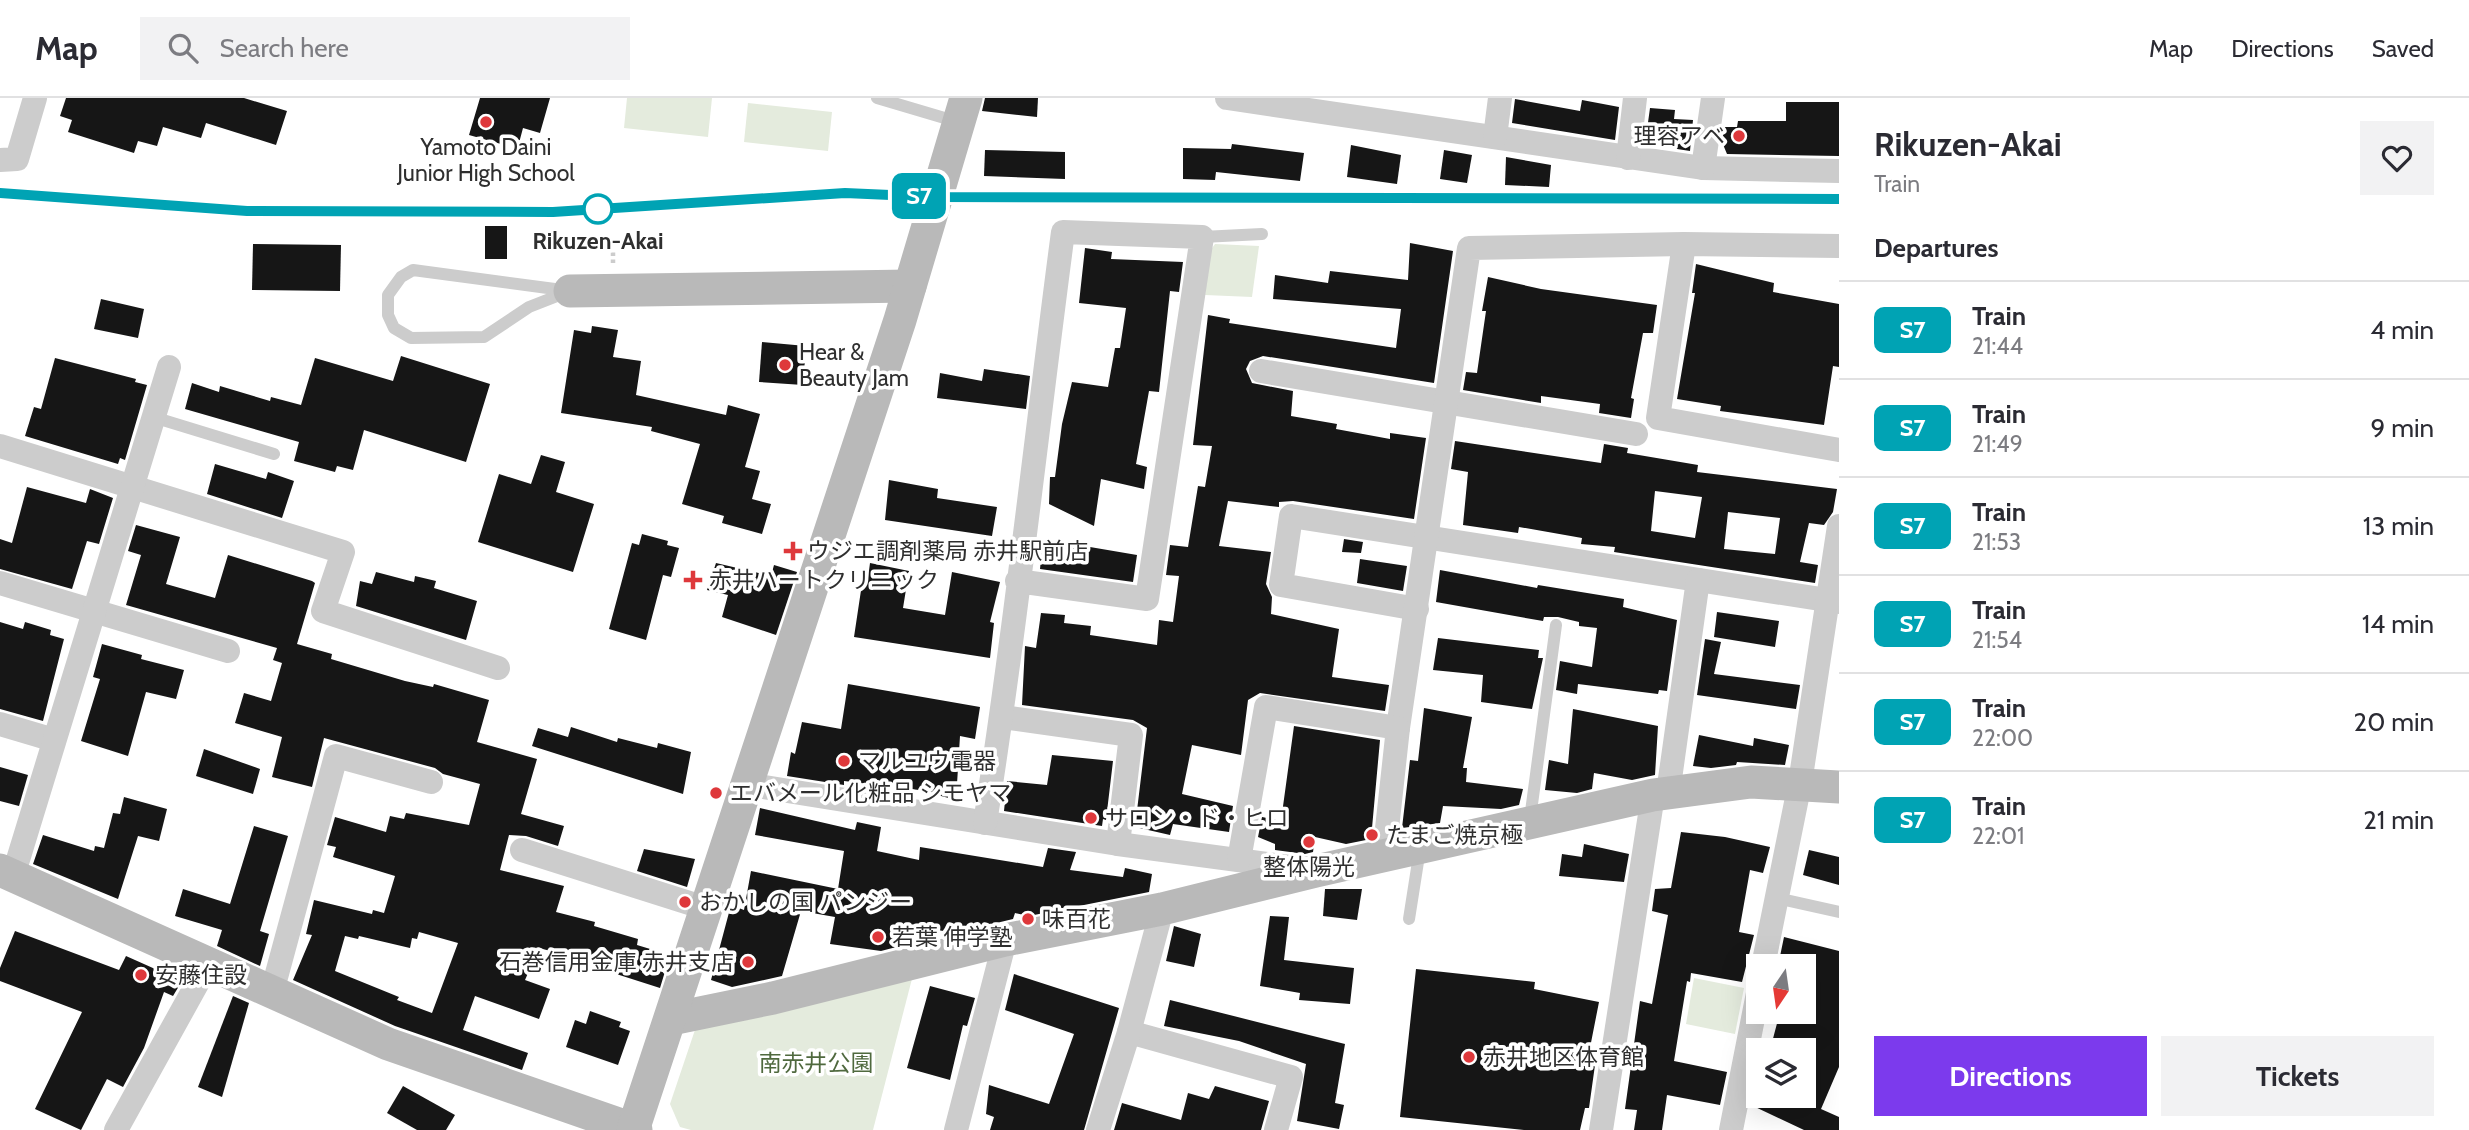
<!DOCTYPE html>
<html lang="en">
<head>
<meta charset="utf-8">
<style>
  :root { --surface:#fff; --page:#f2f2f3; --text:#2b2b33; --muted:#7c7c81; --line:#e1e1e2; --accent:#7c3aed }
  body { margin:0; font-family:Cabin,"Noto Sans JP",sans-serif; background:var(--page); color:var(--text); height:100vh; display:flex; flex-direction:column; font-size:26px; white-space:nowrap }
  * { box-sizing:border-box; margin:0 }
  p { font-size:23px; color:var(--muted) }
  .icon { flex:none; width:38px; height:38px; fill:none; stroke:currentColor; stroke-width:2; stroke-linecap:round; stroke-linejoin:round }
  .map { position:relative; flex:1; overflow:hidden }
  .details { display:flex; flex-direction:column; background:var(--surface); width:630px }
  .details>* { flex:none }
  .badge { padding:0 14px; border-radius:10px; font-size:24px; line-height:46px }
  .needle { width:46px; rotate:193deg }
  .controls { position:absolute; left:1746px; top:856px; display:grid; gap:14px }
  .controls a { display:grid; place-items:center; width:70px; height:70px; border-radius:0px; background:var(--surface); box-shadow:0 7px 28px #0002; font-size:35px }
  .map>.badge { position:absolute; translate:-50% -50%; box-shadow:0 0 0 4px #fff }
  h2 { padding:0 35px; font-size:26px; line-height:63px }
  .round { display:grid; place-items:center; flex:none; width:74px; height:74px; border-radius:0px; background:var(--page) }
  .headline { display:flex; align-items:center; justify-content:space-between; height:119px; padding:0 35px }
  h1 { font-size:33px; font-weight:800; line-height:52px }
  .cta { display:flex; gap:14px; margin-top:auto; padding:14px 35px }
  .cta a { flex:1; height:80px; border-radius:0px; background:var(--accent); color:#fff; font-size:28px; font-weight:800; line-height:80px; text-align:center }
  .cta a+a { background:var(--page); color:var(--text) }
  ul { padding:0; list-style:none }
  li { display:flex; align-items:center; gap:21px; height:98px; padding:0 35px; border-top:2px solid var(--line) }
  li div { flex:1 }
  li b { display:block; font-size:26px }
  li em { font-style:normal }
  li .badge { min-width:77px; font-weight:700; text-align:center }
  header { display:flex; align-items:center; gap:42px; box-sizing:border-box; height:98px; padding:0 35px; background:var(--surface); border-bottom:2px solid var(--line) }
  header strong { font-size:33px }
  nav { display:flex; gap:38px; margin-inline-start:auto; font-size:24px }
  .search { width:490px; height:63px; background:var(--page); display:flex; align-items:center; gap:18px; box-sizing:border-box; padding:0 24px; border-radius:0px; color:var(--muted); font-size:26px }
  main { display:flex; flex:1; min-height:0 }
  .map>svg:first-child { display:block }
  .green { fill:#e4ebdd }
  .building { fill:#161616; fill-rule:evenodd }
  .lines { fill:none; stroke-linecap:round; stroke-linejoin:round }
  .path { stroke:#ccc; stroke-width:4.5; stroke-dasharray:3.5 3.5; stroke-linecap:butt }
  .lane { stroke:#ccc; stroke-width:12 }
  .street { stroke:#ccc; stroke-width:24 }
  .secondary { stroke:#b9b9b9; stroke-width:33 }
  .rail-casing { stroke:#848484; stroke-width:8 }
  .rail { stroke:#fff; stroke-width:5; stroke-dasharray:16; stroke-linecap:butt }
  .line-casing { stroke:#fff; stroke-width:16 }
  .line { stroke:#00a3b4; stroke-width:10 }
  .poi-dot { fill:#de383b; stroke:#fff; stroke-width:2.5 }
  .stop-dot { fill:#fff; stroke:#00a3b4; stroke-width:3.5 }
  .labels { text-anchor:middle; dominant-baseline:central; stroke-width:7; stroke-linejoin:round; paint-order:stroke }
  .poi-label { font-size:23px; fill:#2f2f2f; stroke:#fff; text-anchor:start }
  .stop-label { font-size:23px; font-weight:bold; fill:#2f2f2f; stroke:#fff }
  .park-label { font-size:23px; fill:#4f693e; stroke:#fff }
</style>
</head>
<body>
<header>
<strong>Map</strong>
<div class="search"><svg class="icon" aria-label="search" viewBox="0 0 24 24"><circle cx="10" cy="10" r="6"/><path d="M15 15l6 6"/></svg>Search here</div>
<nav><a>Map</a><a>Directions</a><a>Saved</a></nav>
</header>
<main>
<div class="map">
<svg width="1839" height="1032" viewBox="0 0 1839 1032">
  <rect width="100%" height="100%" fill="#fff"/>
  <g class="green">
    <path d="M627 0H712L708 39 624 30Z"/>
    <path d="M748 5 832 14 828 53 744 44Z"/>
    <path d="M1215 146 1259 148 1252 199 1205 197 1210 153Z"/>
    <path d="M914 873 873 1032H691L680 1029 670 1006 698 923Z"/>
    <path d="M1694 880 1744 890 1735 936 1686 926Z"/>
  </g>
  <g class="building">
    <path d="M66 0H244L287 13 276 47 206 25 201 40 163 29 157 48 138 43 134 55 68 34 72 22 60 18Z"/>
    <path d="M480 0H550L540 35 523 30 519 45 503 40 501 46 469 37Z"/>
    <path d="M985 0H1038L1037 19 982 13Z"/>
    <path d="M1515 1 1580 13 1582 2 1619 9 1615 42 1512 25Z"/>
    <path d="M1786 4H1839V58L1727 56 1722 44 1724 29H1737L1738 23H1786Z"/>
    <path d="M1650 10 1675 12 1674 21 1693 22 1690 53 1645 46Z"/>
    <path d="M1232 46 1304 55 1300 83 1216 74 1215 82 1183 81V50L1231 51Z"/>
    <path d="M1351 47 1401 57 1397 86 1347 79Z"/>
    <path d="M985 52 1065 54V81L984 78Z"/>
    <path d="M1444 52 1472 57 1467 85 1440 81Z"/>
    <path d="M1506 59 1551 67 1549 89 1505 87Z"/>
    <rect x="485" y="128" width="22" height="33"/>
    <path d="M1410 145 1453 153 1434 285 1263 258 1250 263 1246 271 1252 285 1293 293 1291 318 1337 326 1336 331 1390 341V335L1426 340 1414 421 1293 403 1279 404V409L1228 403 1219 448 1271 454 1266 486 1272 499 1271 516 1339 531 1332 579 1389 587 1385 613 1260 595 1248 602 1241 657 1192 647 1182 696 1233 708 1229 734 1173 726 1170 737 1135 729 1147 630 1133 622 1022 607 1025 548 1036 550 1041 515 1065 517 1064 525 1091 528 1090 537 1157 547 1159 522 1173 524 1179 478 1166 477 1170 447 1188 449 1198 388 1205 389 1212 348 1193 347 1208 217 1230 221 1229 225 1396 250 1401 211 1273 201 1275 177 1328 185 1330 173 1408 182Z"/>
    <path d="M253 146 341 147 340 193 252 192Z"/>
    <path d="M1085 150 1112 154 1111 161 1183 164 1179 194 1170 193 1159 294 1149 293 1136 366 1147 369 1144 391 1101 381 1094 428 1049 406 1050 379H1055L1062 326 1072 284 1108 289 1115 250H1120L1126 210 1079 205Z"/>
    <path d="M1696 166 1774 185 1773 194 1839 206V269L1833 268 1824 327 1720 313 1721 308 1677 301 1695 195H1692Z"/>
    <path d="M1488 179 1541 191 1657 207 1653 235H1643L1631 300 1634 301 1631 320 1599 315 1600 306 1541 298V305L1463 292 1466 274 1477 275 1486 213H1482Z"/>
    <path d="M101 201 144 211 138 240 94 231Z"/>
    <path d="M592 228 618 232 613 259 641 263 636 297 726 317 728 307 760 316 745 369 760 373 752 401 771 406 762 436 722 425 724 418 682 406 700 346 651 333 652 329 561 315 574 232 591 235Z"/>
    <path d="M762 244 806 248 803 287 759 284Z"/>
    <path d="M401 258 490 286 466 364 364 332 353 372 337 368 335 374 294 363 299 344 185 311 192 285 219 294 220 288 270 303 271 299 301 307 315 260 393 283Z"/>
    <path d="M55 260 136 281 135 284 147 287 125 362 120 360 118 366 25 338 34 309 41 311Z"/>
    <path d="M984 271 1030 278 1026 311 937 300 940 275 982 283Z"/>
    <path d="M1455 343 1601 365 1604 346 1628 350 1627 355 1698 367 1697 374 1837 391 1833 414 1824 427 1809 425 1800 464 1818 467 1815 485 1614 454 1615 449 1581 446 1582 440 1519 429 1518 435 1463 427 1468 374 1451 371ZM1655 393 1702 399 1695 440 1651 433ZM1728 414 1780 420 1775 456 1724 451Z"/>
    <path d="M541 357 565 364 556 394 594 406 573 474 478 444 499 376 531 386Z"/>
    <path d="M215 366 266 381 268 374 294 383 282 420 207 396Z"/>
    <path d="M889 382 938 391 937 400 997 409 992 438 885 422Z"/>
    <path d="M27 389 86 405 90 391 113 400 99 446 87 443 72 491 0 471V441L12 445Z"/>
    <path d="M136 427 180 439 166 486 215 500 228 457 312 483 315 485 297 546 332 556 331 561 405 583 433 589 434 586 489 602 477 644 537 661 521 716 564 728 558 748 526 738 509 737 500 772 564 788 556 814 595 824 594 828 638 841 637 847 670 857 660 890 610 874 611 869 539 850 525 882 550 891 539 921 475 898 463 932 528 955 522 972 395 928 293 882 312 837 306 836 314 802 372 816 373 812 384 815 395 778 333 759 336 749 327 747 335 719 386 734 390 718 404 721 406 715 469 727 480 686 443 676 435 670 324 640 312 689 272 679 282 639 235 625 244 595 271 603 282 565 273 562 277 550 126 507 141 457 128 453ZM419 834 458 845 432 915 397 902 399 899 335 873 345 838 358 841 359 838 410 850 412 840 417 841Z"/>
    <path d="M642 436 668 443 667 447 679 450 671 479 663 477 646 542 609 531 632 445 639 447Z"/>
    <path d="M1043 441 1137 457 1133 484 1040 471Z"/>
    <path d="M1344 441 1363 444 1361 455 1342 454Z"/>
    <path d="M1360 461 1407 468 1403 493 1357 485Z"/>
    <path d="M716 465 771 478 774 467 797 474 776 537 722 519 728 497 707 492Z"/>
    <path d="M870 465 909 473 903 510 945 517 952 474 1000 484 990 524 994 525 990 560 854 539 863 479 868 480Z"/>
    <path d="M1440 472 1537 490 1538 487 1624 501 1623 509 1677 522 1667 593 1659 592 1658 596 1578 586 1577 596 1556 592 1560 563 1592 569 1597 530 1579 528V524L1558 519H1544L1543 523 1436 504Z"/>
    <path d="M376 474 414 484 415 478 436 483 434 490 477 503 466 542 356 508 360 483 372 486Z"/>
    <path d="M1717 514 1779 523 1775 549 1714 539Z"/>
    <path d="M0 524 23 531 25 524 51 532 50 537 64 541 43 623 0 611Z"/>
    <path d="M1438 540 1539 552 1538 560H1543L1532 611 1481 604 1483 577 1433 572Z"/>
    <path d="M1705 541 1721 544 1714 576 1800 587 1796 611 1697 597Z"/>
    <path d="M102 546 142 557 141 561 184 572 176 601 146 594 128 658 81 643 100 581 93 579Z"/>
    <path d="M848 586 980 609 975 641 960 638 956 702 919 692 844 683V687L787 678 791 654 795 656 802 624 841 631Z"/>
    <path d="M1424 610 1472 619 1463 670H1467L1466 684 1523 691 1519 707 1501 711 1443 708 1440 725 1402 730 1410 662 1418 663Z"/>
    <path d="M1573 611 1658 628 1655 677 1632 682 1594 675 1592 691 1577 695 1545 692 1549 662 1568 666Z"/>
    <path d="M1294 628 1380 642 1371 741 1346 746 1315 739 1313 754 1305 756 1275 752V746L1258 739 1262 719 1281 723Z"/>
    <path d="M571 629 617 644 618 640 657 650 658 645 691 654 683 696 532 648 538 630 568 639Z"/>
    <path d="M1699 637 1753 648 1754 640 1789 647 1785 667 1737 664 1736 667 1711 670 1693 668Z"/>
    <path d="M204 651 260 671 253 696 196 678Z"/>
    <path d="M1052 657 1113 663 1106 722 1103 721 1102 728 1004 713 1007 683 1047 687Z"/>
    <path d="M0 669 28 677 19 708 0 703Z"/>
    <path d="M124 699 167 711 159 743 138 738 118 801 33 766 43 737 94 753 95 748 104 750 113 715 120 716Z"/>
    <path d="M760 710 855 732 857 724 881 729 877 753 919 762 920 749 1043 769 1048 750 1076 754 1070 772 1123 779 1125 770 1152 776 1149 794 1029 818 1015 815 1013 821 955 835 908 827 904 847 881 853 830 846 835 819 801 813 782 878 732 889 711 882 731 807 744 812 751 773 838 791 844 753 755 737Z"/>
    <path d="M254 728 288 738 260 833 269 836 260 868 217 848 222 832 175 818 183 791 230 806Z"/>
    <path d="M1681 734 1725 739 1770 749 1763 775 1750 772 1739 834 1754 837 1742 884 1691 875 1690 884 1687 883 1674 963 1727 974 1720 1007 1667 997 1662 1032H1634L1637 1012 1625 1011 1640 903 1652 906 1668 817 1652 813 1655 791 1671 790Z"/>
    <path d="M1584 746 1629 756 1624 784 1559 778 1562 756 1582 759Z"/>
    <path d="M644 751 695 761 687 789 637 773Z"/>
    <path d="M1809 752 1839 759V787L1803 777Z"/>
    <path d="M1325 791H1362L1357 822 1323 818Z"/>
    <path d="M1270 818 1289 819 1284 862 1354 870 1350 906 1299 902 1300 895 1260 888Z"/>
    <path d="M1174 828 1201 836 1194 869 1166 863Z"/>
    <path d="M15 833 119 872 126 858 182 883 173 898 164 894 144 950 123 989 107 981 81 1032 35 1011 82 914 0 883V870Z"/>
    <path d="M1784 839 1839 853V969L1821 1011 1839 1019V1032H1804L1751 1007 1756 981 1759 998H1804V975L1815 952H1770L1780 914H1804V868H1778Z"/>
    <path d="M1416 871 1535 884 1534 891 1599 904 1587 965 1595 967 1589 1010H1585L1580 1032H1524L1400 1019Z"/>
    <path d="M1014 876 1119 910 1084 1032H990L994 1019 986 1016 989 987 1049 1006 1074 936 1005 912Z"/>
    <path d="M930 888 975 900 967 928 963 927 950 982 907 970Z"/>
    <path d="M233 898 249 905 222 999 198 989Z"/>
    <path d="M1170 902 1345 946 1335 1005 1344 1007 1339 1031 1297 1023 1306 966 1239 943 1164 928Z"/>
    <path d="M590 913 621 924 619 929 630 933 618 967 566 949 575 922 586 926Z"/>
    <path d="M403 988 455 1017 446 1032H417L387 1015Z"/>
    <path d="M1215 988 1269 1003 1261 1032H1114L1122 1005 1181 1022 1188 995 1209 1001Z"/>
  </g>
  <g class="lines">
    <path class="path" d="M613 165V153"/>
    <g class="lane">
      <path d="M877 0 958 24"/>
      <path d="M1202 139 1262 136"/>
      <path d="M413 172 570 193 529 209 484 239 411 240 394 230 388 217V197L401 179Z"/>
      <path d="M153 319 274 356"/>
      <path d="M1530 721 1556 527"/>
      <path d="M1777 800 1839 814"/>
      <path d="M1409 821 1420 751"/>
    </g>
    <g class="street">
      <path d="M1227 0 1703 70 1839 73"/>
      <path d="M1495 39 1500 0"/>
      <path d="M1628 60 1635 0"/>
      <path d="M0 62 17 61 35 0"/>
      <path d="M1703 70 1713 0"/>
      <path d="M1684 146 1658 320 1839 352"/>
      <path d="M1261 273 1636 336"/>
      <path d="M0 348 343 454 323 513 498 570"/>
      <path d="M0 485 228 553"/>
      <path d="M1417 511 1281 487 1291 418 1839 504"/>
      <path d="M1002 619 1131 637 1118 746"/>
      <path d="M0 626 54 642"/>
      <path d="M745 686 1118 746 1305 771"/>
      <path d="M1668 695 1698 482"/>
      <path d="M985 725C1016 528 1037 330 1063 134L1202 139 1147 501 1017 483"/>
      <path d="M522 752 705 810"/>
      <path d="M1384 758 1398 630 1469 150 1684 146 1839 148"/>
      <path d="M1239 762 1266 609 1398 630"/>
      <path d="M13 778 169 269"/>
      <path d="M1763 868 1800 685 1839 428"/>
      <path d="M272 894 336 658 431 684"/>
      <path d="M1129 934 1291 979 1276 1032"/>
      <path d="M116 1032 208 866"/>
      <path d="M956 1032 1005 842"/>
      <path d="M1098 1032 1129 934 1162 811"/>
      <path d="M1601 1032 1653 697"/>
      <path d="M1731 1032 1759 890"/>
    </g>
    <g class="secondary">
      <path d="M570 193 910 188"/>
      <path d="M0 772 388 946 636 1032"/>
      <path d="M671 921 773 900 1005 842 1162 811 1316 773 1653 697 1751 684 1839 689"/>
      <path d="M633 1032 900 222 966 0"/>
    </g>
    <defs>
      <path id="rail" d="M0 95 247 113 553 114 845 95 936 99 1839 101"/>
    </defs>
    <use href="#rail" class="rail-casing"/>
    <use href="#rail" class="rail"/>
  </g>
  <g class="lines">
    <defs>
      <path id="line" d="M0 95 247 113 553 114 845 95 936 99 1839 101"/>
    </defs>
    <use href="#line" class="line-casing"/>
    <use href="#line" class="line"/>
  </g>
  <g class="poi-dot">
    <circle cx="486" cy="24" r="7"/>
    <circle cx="1739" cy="38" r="7"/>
    <circle cx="785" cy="267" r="7"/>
    <path d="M789.5 442.5h7v7h7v7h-7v7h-7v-7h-7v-7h7z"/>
    <path d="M689.5 471.5h7v7h7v7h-7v7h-7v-7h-7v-7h7z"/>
    <circle cx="844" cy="663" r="7"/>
    <circle cx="716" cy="695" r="7"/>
    <circle cx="1091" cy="720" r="7"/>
    <circle cx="1372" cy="737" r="7"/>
    <circle cx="1309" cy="744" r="7"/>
    <circle cx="685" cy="804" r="7"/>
    <circle cx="1028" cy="821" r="7"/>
    <circle cx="878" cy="839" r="7"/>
    <circle cx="748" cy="864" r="7"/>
    <circle cx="141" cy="877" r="7"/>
    <circle cx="1469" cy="959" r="7"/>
  </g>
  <circle class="stop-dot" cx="598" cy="111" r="14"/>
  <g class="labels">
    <g class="poi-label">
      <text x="1725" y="38" text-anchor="end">理容アベ</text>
      <text x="486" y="49" text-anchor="middle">Yamoto Daini<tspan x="486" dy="26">Junior High School</tspan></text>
      <text x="799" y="254">Hear &amp;<tspan x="799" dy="26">Beauty Jam</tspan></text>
      <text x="807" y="453">ウジエ調剤薬局 赤井駅前店</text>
      <text x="709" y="482">赤井ハートクリニック</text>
      <text x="858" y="663">マルユウ電器</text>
      <text x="730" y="695">エバメール化粧品 シモヤマ</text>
      <text x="1105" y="720">サロン・ド・ヒロ</text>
      <text x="1386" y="737">たまご焼京極</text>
      <text x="1309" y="769" text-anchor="middle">整体陽光</text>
      <text x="699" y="804">おかしの国 パンジー</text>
      <text x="1042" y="821">味百花</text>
      <text x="892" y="839">若葉 伸学塾</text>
      <text x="734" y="864" text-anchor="end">石巻信用金庫 赤井支店</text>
      <text x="155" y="877">安藤住設</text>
      <text x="1483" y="959">赤井地区体育館</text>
    </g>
    <g class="stop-label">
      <text x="598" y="143">Rikuzen-Akai</text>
    </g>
    <g class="park-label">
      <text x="816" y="965">南赤井公園</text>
    </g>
  </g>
</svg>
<div class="controls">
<a><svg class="needle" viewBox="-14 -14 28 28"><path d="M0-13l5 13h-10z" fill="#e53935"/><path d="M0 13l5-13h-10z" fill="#7c7c81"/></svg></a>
<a><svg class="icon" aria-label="layers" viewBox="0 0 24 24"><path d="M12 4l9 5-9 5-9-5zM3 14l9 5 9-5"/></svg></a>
</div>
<b class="badge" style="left:919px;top:98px;background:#00a3b4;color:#fff">S7</b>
</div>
<section class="details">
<div class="headline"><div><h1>Rikuzen-Akai</h1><p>Train</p></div><a class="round"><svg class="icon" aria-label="heart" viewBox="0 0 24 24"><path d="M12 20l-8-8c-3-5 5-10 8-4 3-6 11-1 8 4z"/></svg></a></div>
<h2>Departures</h2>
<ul>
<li><span class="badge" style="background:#00a3b4;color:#fff">S7</span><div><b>Train</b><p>21:44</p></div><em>4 min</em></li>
<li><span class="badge" style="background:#00a3b4;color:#fff">S7</span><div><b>Train</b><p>21:49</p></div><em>9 min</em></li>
<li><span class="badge" style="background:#00a3b4;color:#fff">S7</span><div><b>Train</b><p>21:53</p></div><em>13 min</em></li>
<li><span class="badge" style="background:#00a3b4;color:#fff">S7</span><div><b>Train</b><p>21:54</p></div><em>14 min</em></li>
<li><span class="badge" style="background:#00a3b4;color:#fff">S7</span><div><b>Train</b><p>22:00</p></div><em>20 min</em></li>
<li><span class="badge" style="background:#00a3b4;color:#fff">S7</span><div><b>Train</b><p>22:01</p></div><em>21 min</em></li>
</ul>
<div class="cta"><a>Directions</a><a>Tickets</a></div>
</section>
</main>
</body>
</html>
